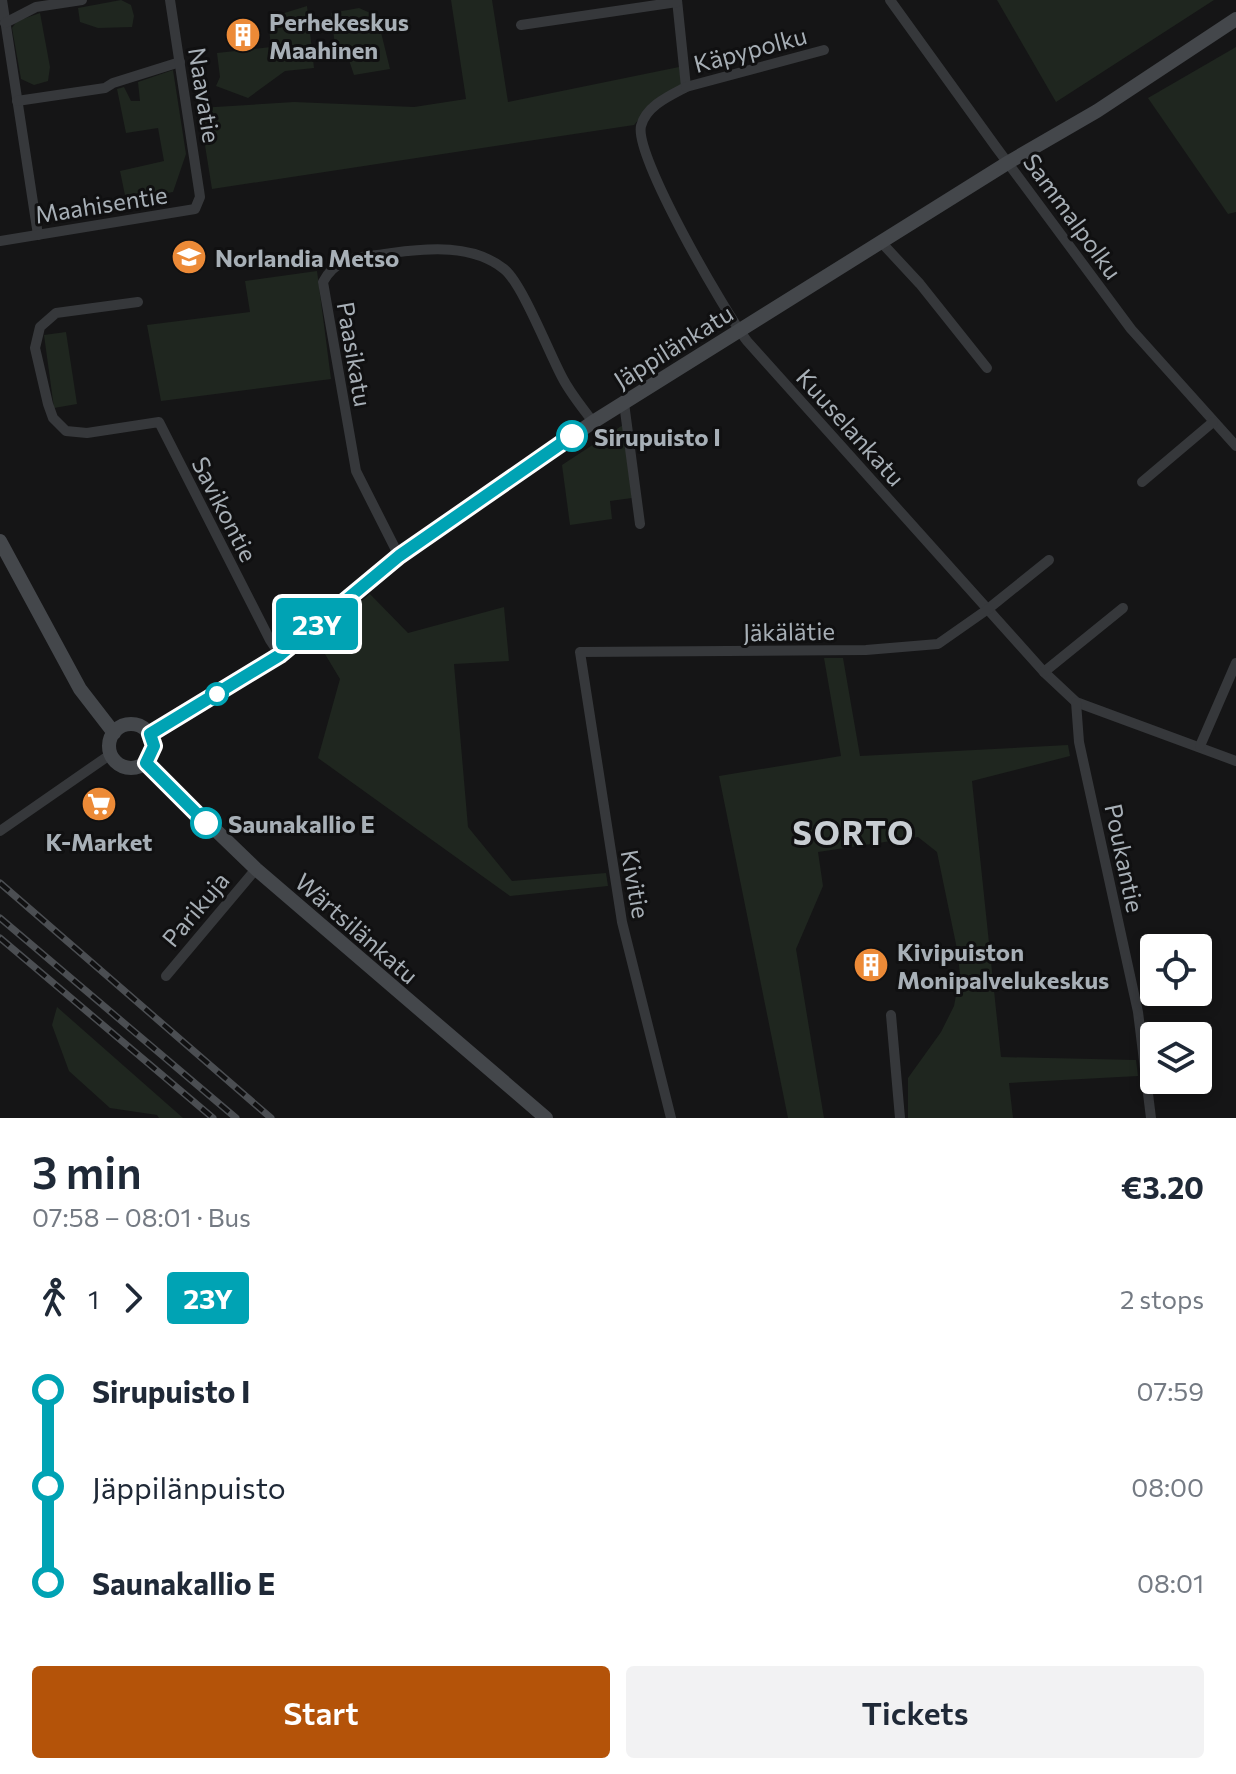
<!DOCTYPE html>
<html lang="en">
<head>
<meta charset="utf-8">
<style>
  :root { --surface:#fff; --page:#f2f2f3; --text:#1f2937; --muted:#747a83; --accent:#b45309 }
  body { margin:0; font-family:Commissioner,sans-serif; background:var(--page); color:var(--text); height:100vh; display:flex; flex-direction:column; font-size:30px; white-space:nowrap }
  * { box-sizing:border-box; margin:0 }
  p { font-size:26px; color:var(--muted) }
  .icon { flex:none; width:44px; height:44px; fill:none; stroke:currentColor; stroke-width:2; stroke-linecap:round; stroke-linejoin:round }
  .map { position:relative; height:1118px; overflow:hidden }
  .details { display:flex; flex-direction:column; background:var(--surface); flex:1 }
  .details>* { flex:none }
  .badge { padding:0 16px; border-radius:6px; font-size:28px; line-height:52px }
  .fabs { position:absolute; left:1140px; top:934px; display:grid; gap:16px }
  .fabs a { display:grid; place-items:center; width:72px; height:72px; border-radius:8px; background:var(--surface); box-shadow:0 4px 12px #0003; font-size:40px }
  .map>.badge { position:absolute; translate:-50% -50%; box-shadow:0 0 0 4px #fff }
  .legs { display:flex; align-items:center; gap:12px; height:88px; padding:0 32px; font-size:26px }
  .legs p { margin-inline-start:auto }
  .summary { display:flex; align-items:center; justify-content:space-between; height:136px; padding:0 32px }
  h1 { font-size:44px; font-weight:600; line-height:60px }
  .button { display:flex; gap:16px; margin-top:auto; padding:16px 32px }
  .button a { flex:1; height:92px; border-radius:8px; background:var(--accent); color:#fff; font-size:32px; font-weight:600; line-height:92px; text-align:center }
  .button a+a { background:var(--page); color:var(--text) }
  ul { padding:0 32px; list-style:none }
  li { display:flex; align-items:center; gap:28px; height:96px; font-size:30px }
  li i { display:grid; place-items:center; width:12px; height:100%; margin:0 10px; background:currentColor }
  li i::after { content:''; width:20px; height:20px; margin:-10px; border:6px solid; border-radius:50%; background:var(--surface) }
  li p { margin-inline-start:auto }
  li:first-child i { background:linear-gradient(#0000 50%,currentColor 0) }
  li:last-child i { background:linear-gradient(currentColor 50%,#0000 0) }
  .map>svg:first-child { display:block }
  .green { fill:#1f261f }
  .lines { fill:none; stroke-linecap:round; stroke-linejoin:round }
  .street { stroke:#36383b; stroke-width:10 }
  .secondary { stroke:#44474b; stroke-width:14 }
  .rail-casing { stroke:#4b4e52; stroke-width:7 }
  .rail { stroke:#101011; stroke-width:4; stroke-dasharray:12; stroke-linecap:butt }
  .line-1-casing { stroke:#fff; stroke-width:18 }
  .line-1 { stroke:#00a3b4; stroke-width:12 }
  .stop-1-dot { fill:#fff; stroke:#00a3b4; stroke-width:4 }
  .labels { text-anchor:middle; dominant-baseline:central; stroke-width:6; stroke-linejoin:round; paint-order:stroke }
  .poi-label { font-size:24px; font-weight:bold; fill:#a7afb6; stroke:#101011; text-anchor:start }
  .street-label { font-size:24px; fill:#a7afb6; stroke:#101011 }
  .stop-label { font-size:24px; font-weight:bold; fill:#a7afb6; stroke:#101011; text-anchor:start }
  .district-label { font-size:32px; font-weight:bold; letter-spacing:2px; fill:#c8cdd2; stroke:#101011 }
</style>
</head>
<body>
<div class="map">
<svg width="1236" height="1118" viewBox="0 0 1236 1118">
  <rect width="100%" height="100%" fill="#151516"/>
  <g class="green">
    <path d="M121 0 131 5 134 16 132 27 98 28 80 22 78 8Z"/>
    <path d="M451 0H492L508 102 679 67 682 85 657 98 634 125 212 189 199 108 294 102 414 107 466 99Z"/>
    <path d="M997 0H1214L1056 102Z"/>
    <path d="M307 6 314 68 285 71 248 98 216 86 220 77 217 53 271 47 268 18Z"/>
    <path d="M359 8 377 16 390 69 354 75 349 60 337 62 331 13Z"/>
    <path d="M40 13 50 67 48 81 34 85 21 79 12 28 17 21Z"/>
    <path d="M1236 47V212L1228 214 1148 98Z"/>
    <path d="M173 70 186 154 173 192 126 200 120 171 164 161 158 128 126 133 117 89 124 87 131 101H140L138 82Z"/>
    <path d="M317 271 331 379 161 401 147 325 250 312 245 281Z"/>
    <path d="M66 332 77 404 54 408 44 335Z"/>
    <path d="M623 425 632 498 610 501 612 519 570 525 562 465Z"/>
    <path d="M370 594 408 633 504 607 509 661 454 664 468 827 512 881 606 873 608 886 510 896 318 758 340 679 316 639Z"/>
    <path d="M824 658H843L860 756 1068 745 1070 756 972 781 1001 1057 1136 1060 1138 1076 1009 1083 1013 1118H908V1078L941 1032 954 1006 960 974 957 949 937 852 918 837 818 852 823 886 796 949 824 1118H788L719 776 841 756Z"/>
    <path d="M57 1007 183 1118H159L157 1115 110 1108 69 1071 52 1025Z"/>
  </g>
  <g class="lines">
    <g class="street">
      <path d="M2 0 38 235"/>
      <path d="M677 0 686 87C669 96 646 106 641 126 634 156 725 312 747 341L1044 672 1076 702 1236 761"/>
      <path d="M890 0 996 147 1131 329 1236 446"/>
      <path d="M5 23 36 7 82 0"/>
      <path d="M521 25 677 2"/>
      <path d="M686 87 824 50"/>
      <path d="M17 101 105 88 113 83 180 62"/>
      <path d="M0 241 195 209 200 197 199 190 170 0"/>
      <path d="M881 242 920 284 987 368"/>
      <path d="M138 302 56 313 40 327 35 348 48 404 53 418 66 431 87 433 159 422 270 640 280 655"/>
      <path d="M624 403 640 524"/>
      <path d="M1142 482 1213 422"/>
      <path d="M399 556 356 471 323 282C338 254 363 258 392 253 428 248 473 244 504 269 522 283 549 353 562 377 570 393 582 407 593 422"/>
      <path d="M1044 672 1123 608"/>
      <path d="M1076 702 1079 742 1138 1012 1151 1118"/>
      <path d="M1200 746 1236 663"/>
      <path d="M0 831 111 754"/>
      <path d="M166 976 256 869"/>
      <path d="M891 1015 900 1118"/>
      <path d="M671 1118 622 922 580 652 866 650 938 644 988 609 1049 560"/>
    </g>
    <g class="secondary">
      <path d="M0 541 80 689 114 733"/>
      <circle cx="131" cy="746" r="22"/>
      <path d="M150 734 280 655 399 556 593 422 1009 162 1097 111 1236 19"/>
      <path d="M146 763 256 869 546 1118"/>
    </g>
    <defs>
      <g id="rail">
        <path d="M0 883 271 1118"/>
        <path d="M0 918 236 1118"/>
        <path d="M0 938 213 1118"/>
      </g>
    </defs>
    <use href="#rail" class="rail-casing"/>
    <use href="#rail" class="rail"/>
  </g>
  <g class="lines">
    <defs>
      <path id="line-1" d="M206 823 146 763 154 746 150 734 280 655 399 556 572 436"/>
    </defs>
    <use href="#line-1" class="line-1-casing"/>
    <use href="#line-1" class="line-1"/>
  </g>
  <defs>
    <symbol id="building-disc" viewBox="-11 -11 22 22"><circle r="9.5" fill="#ec8a37" stroke="#101011"/><path d="M-4-6H4V6H1V3H-1V6H-4ZM-2.5-4.3h1.7v1.8h-1.7ZM.8-4.3h1.7v1.8H.8ZM-2.5-1h1.7V.8h-1.7ZM.8-1h1.7V.8H.8Z" fill="#fff"/></symbol>
    <symbol id="school-disc" viewBox="-11 -11 22 22"><circle r="9.5" fill="#ec8a37" stroke="#101011"/><path d="M0-5L7-2L0 1L-7-2ZM-4 1L0 2.5L4 1V4Q0 6-4 4Z" fill="#fff"/></symbol>
    <symbol id="supermarket-disc" viewBox="-11 -11 22 22"><circle r="9.5" fill="#ec8a37" stroke="#101011"/><path d="M-6-5.5h2.5l.6 2H6L4.5 2H-2.5L-4.4-4H-6ZM-1.5 3.2a1.3 1.3 0 1 0 .1 0ZM3 3.2a1.3 1.3 0 1 0 .1 0Z" fill="#fff"/></symbol>
  </defs>
  <g fill-rule="evenodd">
    <use href="#building-disc" x="223" y="15" width="40" height="40"/>
    <use href="#school-disc" x="169" y="237" width="40" height="40"/>
    <use href="#supermarket-disc" x="79" y="784" width="40" height="40"/>
    <use href="#building-disc" x="851" y="945" width="40" height="40"/>
  </g>
  <g class="stop-1-dot">
    <circle cx="572" cy="436" r="14"/>
    <circle cx="217" cy="694" r="10"/>
    <circle cx="206" cy="823" r="14"/>
  </g>
  <g class="labels">
    <g class="poi-label">
      <text x="269" y="21">Perhekeskus<tspan x="269" dy="28">Maahinen</tspan></text>
      <text x="215" y="257">Norlandia Metso</text>
      <text x="99" y="841" text-anchor="middle">K-Market</text>
      <text x="897" y="951">Kivipuiston<tspan x="897" dy="28">Monipalvelukeskus</tspan></text>
    </g>
    <g class="street-label">
      <text transform="translate(750 49) rotate(-15)">Käpypolku</text>
      <text transform="translate(205 95) rotate(81)">Naavatie</text>
      <text transform="translate(101 204) rotate(-9)">Maahisentie</text>
      <text transform="translate(1073 216) rotate(54)">Sammalpolku</text>
      <text transform="translate(673 346) rotate(-32)">Jäppilänkatu</text>
      <text transform="translate(355 354) rotate(80)">Paasikatu</text>
      <text transform="translate(851 427) rotate(48)">Kuuselankatu</text>
      <text transform="translate(225 509) rotate(63)">Savikontie</text>
      <text transform="translate(789 631) rotate(-1)">Jäkälätie</text>
      <text transform="translate(1125 858) rotate(78)">Poukantie</text>
      <text transform="translate(636 884) rotate(80)">Kivitie</text>
      <text transform="translate(195 909) rotate(-50)">Parikuja</text>
      <text transform="translate(357 928) rotate(41)">Wärtsilänkatu</text>
    </g>
    <g class="stop-label">
      <text x="594" y="436">Sirupuisto I</text>
      <text x="228" y="823">Saunakallio E</text>
    </g>
    <g class="district-label">
      <text x="854" y="832">SORTO</text>
    </g>
  </g>
</svg>
<div class="fabs">
<a><svg class="icon" aria-label="locate" viewBox="0 0 24 24"><circle cx="12" cy="12" r="6"/><path d="M12 2v4M12 18v4M2 12h4M18 12h4"/></svg></a>
<a><svg class="icon" aria-label="layers" viewBox="0 0 24 24"><path d="M12 4l9 5-9 5-9-5zM3 14l9 5 9-5"/></svg></a>
</div>
<b class="badge" style="left:317px;top:624px;background:#00a3b4;color:#fff">23Y</b>
</div>
<section class="details">
<div class="summary"><div><h1>3 min</h1><p>07:58 – 08:01 · Bus</p></div><b>€3.20</b></div>
<div class="legs"><svg class="icon" aria-label="walk" viewBox="0 0 24 24"><circle cx="13" cy="4" r="2"/><path d="M13 8l-2 6 4 7M11 14l-3 7M7 12l3-4h3l4 4"/></svg>1<svg class="icon" aria-label="forward" viewBox="0 0 24 24"><path d="M9 5l7 7-7 7"/></svg><b class="badge" style="background:#00a3b4;color:#fff">23Y</b><p>2 stops</p></div>
<ul>
<li><i style="color:#00a3b4"></i><b>Sirupuisto I</b><p>07:59</p></li>
<li><i style="color:#00a3b4"></i><span>Jäppilänpuisto</span><p>08:00</p></li>
<li><i style="color:#00a3b4"></i><b>Saunakallio E</b><p>08:01</p></li>
</ul>
<div class="button"><a>Start</a><a>Tickets</a></div>
</section>
</body>
</html>
